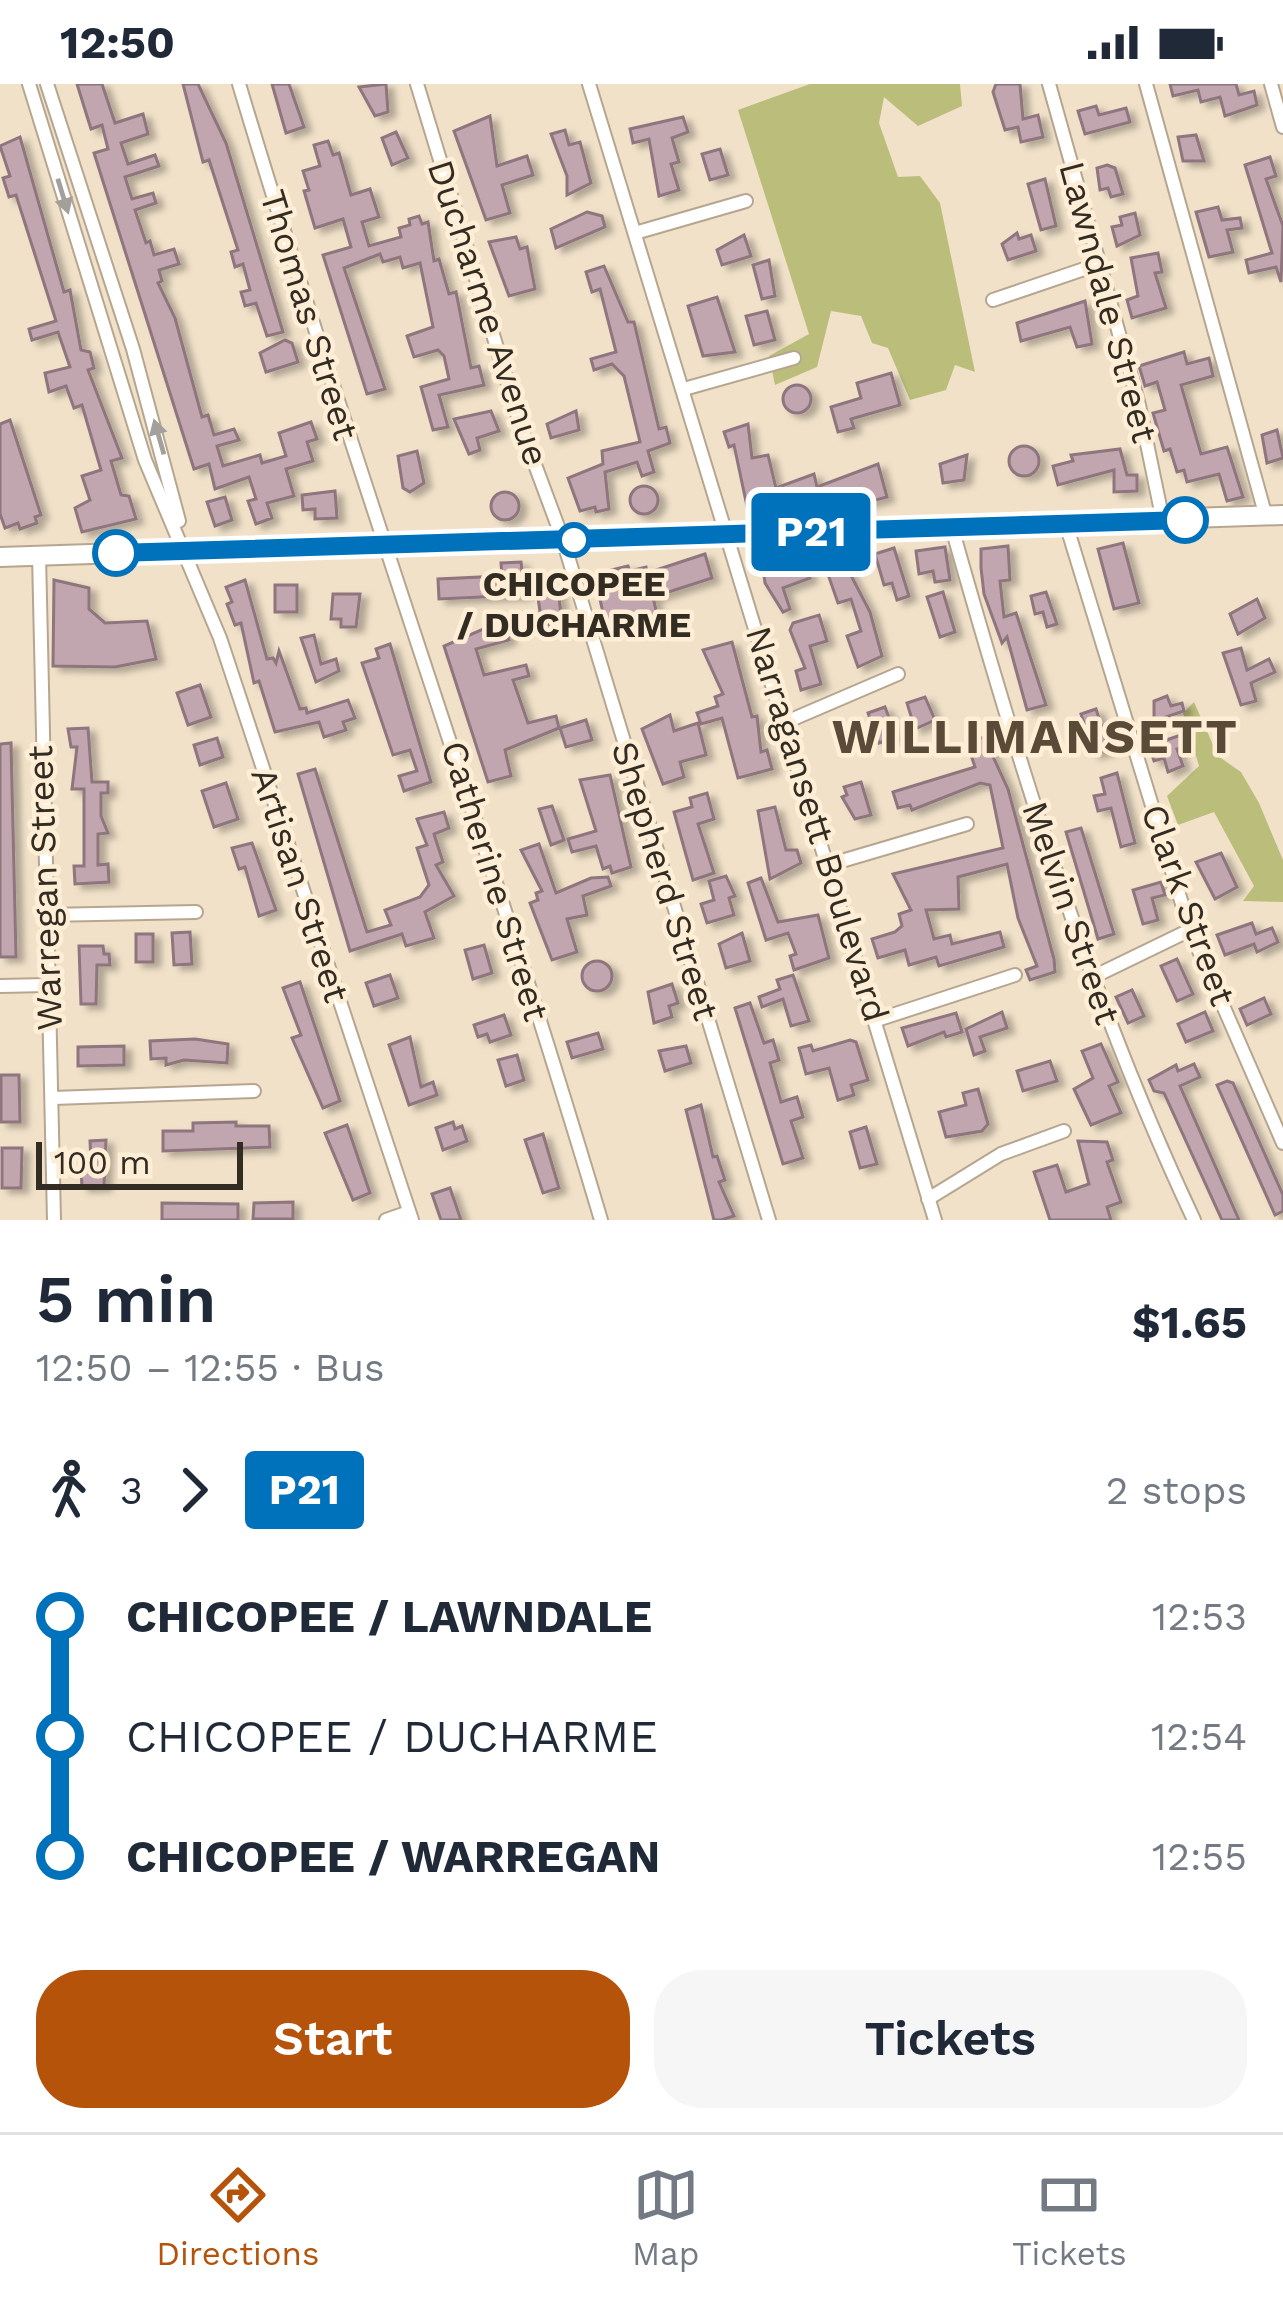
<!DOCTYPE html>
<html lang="en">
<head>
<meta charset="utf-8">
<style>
  :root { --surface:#fff; --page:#f6f6f7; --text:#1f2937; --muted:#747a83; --line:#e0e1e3; --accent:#b45309 }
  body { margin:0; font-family:"Work Sans",sans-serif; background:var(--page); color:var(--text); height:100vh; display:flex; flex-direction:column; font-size:45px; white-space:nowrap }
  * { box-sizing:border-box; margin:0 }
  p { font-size:39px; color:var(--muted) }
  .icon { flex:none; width:66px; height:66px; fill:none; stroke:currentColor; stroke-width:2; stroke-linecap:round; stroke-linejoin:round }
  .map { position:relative; height:1136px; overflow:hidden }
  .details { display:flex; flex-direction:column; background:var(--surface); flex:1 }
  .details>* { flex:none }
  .badge { padding:0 24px; border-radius:9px; font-size:42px; line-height:78px }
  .scale { position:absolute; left:36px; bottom:30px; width:207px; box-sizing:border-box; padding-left:12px; border:6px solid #322c23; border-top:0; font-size:33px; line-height:42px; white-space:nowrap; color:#322c23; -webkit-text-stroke:9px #feeed6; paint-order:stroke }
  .map>.badge { position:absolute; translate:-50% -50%; box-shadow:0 0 0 6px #fff }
  .legs { display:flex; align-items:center; gap:18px; height:132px; padding:0 36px; font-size:39px }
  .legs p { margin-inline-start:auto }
  .head { display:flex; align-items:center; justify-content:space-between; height:204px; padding:0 36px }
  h1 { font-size:66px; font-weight:600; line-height:90px }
  .action { display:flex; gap:24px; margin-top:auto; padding:24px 36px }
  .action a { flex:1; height:138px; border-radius:48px; background:var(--accent); color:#fff; font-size:48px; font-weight:600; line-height:138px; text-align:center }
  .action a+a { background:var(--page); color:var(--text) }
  ul { padding:0 36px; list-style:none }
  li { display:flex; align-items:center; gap:42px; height:120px; font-size:45px }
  li i { display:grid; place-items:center; width:18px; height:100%; margin:0 15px; background:currentColor }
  li i::after { content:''; width:30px; height:30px; margin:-15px; border:9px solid; border-radius:50%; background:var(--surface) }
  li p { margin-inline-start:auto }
  li:first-child i { background:linear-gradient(#0000 50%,currentColor 0) }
  li:last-child i { background:linear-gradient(currentColor 50%,#0000 0) }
  .status { display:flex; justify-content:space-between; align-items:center; height:84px; padding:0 60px; background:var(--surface); direction:ltr }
  .status svg { height:33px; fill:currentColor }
  .tabs { display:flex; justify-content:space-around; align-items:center; height:168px; border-top:3px solid var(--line); background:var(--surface); font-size:33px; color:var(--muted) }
  .tabs a { display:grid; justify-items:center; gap:6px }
  .tabs .current { color:var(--accent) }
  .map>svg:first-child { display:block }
  .green { fill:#bbbe7b }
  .building { fill:#c2a6af; stroke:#8f757d; stroke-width:3; filter:url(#shadow) }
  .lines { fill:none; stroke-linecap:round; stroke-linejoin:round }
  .minor-casing { stroke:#b6a690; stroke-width:16 }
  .secondary-casing { stroke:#b6a690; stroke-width:22 }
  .minor { stroke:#fff; stroke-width:12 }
  .secondary { stroke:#fff; stroke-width:18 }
  .oneway { fill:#a3a09c }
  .line-1-casing { stroke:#fff; stroke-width:27 }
  .line-1 { stroke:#0072bc; stroke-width:18 }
  .stop-1-dot { fill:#fff; stroke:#0072bc; stroke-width:6 }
  .labels { text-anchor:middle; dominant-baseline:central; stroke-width:9; stroke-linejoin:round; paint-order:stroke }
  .street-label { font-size:36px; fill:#322c23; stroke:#feeed6 }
  .stop-label { font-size:36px; font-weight:bold; fill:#322c23; stroke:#feeed6 }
  .district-label { font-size:48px; font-weight:bold; letter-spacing:3px; fill:#594b37; stroke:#feeed6 }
</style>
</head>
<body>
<div class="status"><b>12:50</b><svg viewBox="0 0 49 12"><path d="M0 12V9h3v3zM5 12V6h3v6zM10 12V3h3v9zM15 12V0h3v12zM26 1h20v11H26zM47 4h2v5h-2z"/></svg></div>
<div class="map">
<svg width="1283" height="1136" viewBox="0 0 1283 1136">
  <defs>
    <filter id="shadow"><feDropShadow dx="7" dy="4.5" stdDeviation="3" flood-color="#0004"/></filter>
  </defs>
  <rect width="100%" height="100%" fill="#f1e1c9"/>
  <g class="green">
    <path d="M810 0H960L962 22 918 42 884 13 879 39 898 93 920 92 940 119 975 288 955 281 946 306 910 316 888 264 872 259 861 232 831 227 817 283 775 301 769 272 809 250 738 26Z"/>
    <path d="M1194 618 1218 672 1241 688 1259 719 1283 776V818L1243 817 1254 802 1214 728 1178 741 1167 712 1199 682 1183 629Z"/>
  </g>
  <g class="building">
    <path d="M77 0H102L115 39 143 30 148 50 121 59 128 80 155 71 159 82 125 93 132 115 153 109 156 119 135 126 146 159 150 157 154 171 174 165 179 180 159 186 162 197 158 199 175 234 202 333 208 331 214 351 234 345 239 356 217 362 223 382 260 371 262 379 286 372 279 349 311 338 317 355 307 358 313 377 286 385 294 412 267 419 272 434 256 440 248 417 256 415 249 393 215 405 209 380 194 385 94 69 108 65 102 41 91 45Z"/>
    <path d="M183 0H198L226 59 283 248 267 252 256 219 245 222 241 208 250 206 243 180 235 183 231 168 238 166 209 76 203 78Z"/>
    <path d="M272 0H289L304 43 286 49Z"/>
    <path d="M386 0 388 28 375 32 359 3Z"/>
    <path d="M996 0H1020L1023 35 1038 31 1043 53 1021 58 1018 43 1005 46 993 8Z"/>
    <path d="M1170 0H1236L1239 11 1254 7 1257 21 1225 32 1220 13 1201 18 1198 6 1173 12Z"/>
    <path d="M1096 22 1099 31 1126 24 1130 38 1085 50 1078 27Z"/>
    <path d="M490 32 497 82 527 72 533 91 502 101 510 129 486 136 454 47Z"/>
    <path d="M683 33 688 48 672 54 679 78 671 80 679 106 659 112 649 55 633 59 630 45Z"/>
    <path d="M565 46 569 61 580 58 591 99 567 111V92L551 50Z"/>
    <path d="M396 48 408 74 392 81 382 54Z"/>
    <path d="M1196 51 1204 77H1183L1178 53Z"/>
    <path d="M20 53 64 208 70 206 81 266 90 268 94 284 88 286 122 374 111 377 121 411 129 412 136 435 82 448 75 424 90 416 82 392 101 386 82 321 74 324 66 302 49 308 45 289 70 283 58 248 32 256 29 245 56 237 16 111 9 113 3 94 10 92 0 62Z"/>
    <path d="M328 57 333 71 339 69 351 111 370 105 379 133 362 138 369 162 401 153 399 144 410 141 409 135 419 132 422 140 428 138 434 177 439 175 449 210 456 208 471 284 479 282 484 301 439 311 448 343 433 346 421 303 449 295 444 272 438 266 414 273 407 252 433 243 420 179 403 184 400 173 383 178 380 170 344 184 385 305 367 310 323 171 351 163 343 135 315 144 304 107 309 106 303 87 320 82 314 61Z"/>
    <path d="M720 65 728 91 710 96 702 70Z"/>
    <path d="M1270 73 1276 92 1266 95 1283 142 1281 198 1276 183 1249 189 1246 176 1272 169 1245 81Z"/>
    <path d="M1107 81 1115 84 1123 110 1111 113 1108 104 1100 106 1097 84Z"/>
    <path d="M1045 95 1056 142 1041 146 1028 100Z"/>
    <path d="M1218 123 1222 136 1240 134 1242 144 1227 146 1233 168 1209 173 1196 128Z"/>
    <path d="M587 128 602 132 605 143 556 164 551 145Z"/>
    <path d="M1135 129 1140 151 1117 162 1112 143 1122 141 1120 133Z"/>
    <path d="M1017 149 1019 155 1031 151 1036 167 1008 176 1002 160Z"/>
    <path d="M744 151 751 172 722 181 717 166Z"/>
    <path d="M516 153 520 165 527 163 535 205 509 212 489 158Z"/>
    <path d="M1158 169 1162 188 1155 189 1166 224 1132 234 1127 216 1138 212 1131 174Z"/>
    <path d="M769 176 775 212 762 215 753 181Z"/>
    <path d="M604 182 628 238H634L659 345 666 343 670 359 648 367 654 388 642 392 637 378 605 388 609 425 596 428 595 423 580 427 568 394 603 380 602 367 640 358 624 292 612 280 594 286 591 275 616 268 600 205 592 208 586 188Z"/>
    <path d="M717 213 735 268 703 272 688 222Z"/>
    <path d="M1085 217 1092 260 1077 263 1070 243 1021 257 1017 239Z"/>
    <path d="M767 227 775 256 754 261 746 232Z"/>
    <path d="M285 256 292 259 298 278 266 288 260 269Z"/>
    <path d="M1184 268 1187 280 1209 274 1213 292 1181 301 1201 370 1227 363 1243 413 1227 417 1219 390 1187 398 1184 386 1177 388 1170 365 1164 367 1153 329 1165 326 1157 298 1145 302 1139 282Z"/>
    <path d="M891 289 900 321 851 335 854 344 838 348 831 323 861 314 857 299Z"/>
    <circle cx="797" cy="315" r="14"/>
    <path d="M491 327 499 347 477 354 480 366 469 370 454 335Z"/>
    <path d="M576 327 579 346 551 354 547 340Z"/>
    <path d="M10 336 41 431 35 433 37 439 20 445 18 439 5 444 0 430V340Z"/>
    <path d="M748 340 752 374 768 371 776 404 814 390 817 403 878 380 887 413 865 419 863 413 834 422 829 416 782 429 780 419 748 427 734 361 729 363 724 348Z"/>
    <path d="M1277 346 1283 374 1267 379 1262 351Z"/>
    <circle cx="1024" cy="377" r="15"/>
    <path d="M1120 365 1127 391H1137V407L1114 408V386L1058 401 1053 382 1073 377 1071 371Z"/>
    <path d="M417 367 424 399 410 408 403 404 398 372Z"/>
    <path d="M967 371 964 396 943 399 940 380Z"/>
    <circle cx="644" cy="416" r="14"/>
    <path d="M335 407 337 434 315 435V425L303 426 302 411Z"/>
    <circle cx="505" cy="422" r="14"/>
    <path d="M225 413 232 436 215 442 207 418Z"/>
    <path d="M1123 459 1139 519 1114 525 1098 465Z"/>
    <path d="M1008 462 1010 496 1000 497 1004 533 1016 529 1046 621 1027 626 1007 553 1002 559 984 510 981 484V465Z"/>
    <path d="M945 463 950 496 935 498 933 487 919 490 916 467Z"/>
    <path d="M894 464 909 512 897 516 892 499 884 501 875 470Z"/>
    <path d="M705 470 712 494 653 513 660 544 642 547 640 533 606 541 594 490 628 482 630 487 646 483 647 489Z"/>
    <path d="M778 470 785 488 806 482 810 494 783 504 790 525 783 528 765 499 762 476Z"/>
    <path d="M843 476 870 528 882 572 858 583 847 552 861 547 851 515 838 519 824 479Z"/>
    <path d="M521 478 525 511 439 515 438 495 502 492 501 479Z"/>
    <path d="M54 496 89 504V525L105 539 147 537 156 575 115 583 53 582Z"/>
    <path d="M245 496 267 575 273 574 276 579 279 567 300 625 306 624 307 629 348 616 355 634 343 638 346 646 324 653 319 638 275 648 259 597 254 599 241 539 235 541 227 520 232 518 226 503Z"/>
    <rect x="275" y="501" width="22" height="27"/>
    <path d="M558 505 562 539 542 541 537 507Z"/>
    <path d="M943 508 955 548 940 553 927 513Z"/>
    <path d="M1046 508 1057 540 1047 543 1043 528 1035 530 1031 512Z"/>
    <path d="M333 510H360L356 543H341V535H331Z"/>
    <path d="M1257 515 1265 534 1238 550 1230 530Z"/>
    <path d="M819 531 827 557 810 562 821 600 801 606 796 587 805 584 790 546 793 539Z"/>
    <path d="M504 536 509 556 476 565 484 591 526 581 529 592 513 596 528 639 556 632 559 644 505 666 511 692 488 698 444 562Z"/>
    <path d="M314 551 321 580 336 575 339 587 316 598 301 554Z"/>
    <path d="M732 558 752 633 757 632 761 668 767 666 772 685 738 694 722 634 701 640 697 629 718 622 715 613 723 610 703 566Z"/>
    <path d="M390 560 431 698 404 707 399 692 417 687 410 666 393 671 362 579 379 574 376 565Z"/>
    <path d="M1241 564 1247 586 1269 575 1275 588 1251 599 1256 617 1241 621 1223 569Z"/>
    <path d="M200 601 211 633 188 641 177 609Z"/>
    <path d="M1167 612 1171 622 1182 619 1184 627 1154 637V617Z"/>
    <path d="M925 613 935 636 915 645 907 619Z"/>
    <path d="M885 623 896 653 879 659 868 629Z"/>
    <path d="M1096 625 1109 665 1093 670 1081 630Z"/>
    <path d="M670 631 674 647 698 639 706 671 680 678 684 693 663 700 642 645Z"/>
    <path d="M586 636 592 656 566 663 560 644Z"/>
    <path d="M88 644 92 698H108V709H101V732L108 749 98 750V781L108 780 109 798 75 800 74 782H84V705H72L77 663H71L68 645Z"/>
    <path d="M1181 651 1185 663 1177 665 1183 682 1168 688 1164 674 1154 677 1149 662Z"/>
    <path d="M984 653 1008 705 1054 875 1055 888 1030 896 1026 886 1037 882 1018 834 1007 780 958 793 959 825 926 826 934 855 950 851 952 860 1000 848 1004 863 939 882 936 873 909 881 905 866 878 874 872 855 895 848 902 842 899 830 911 826 893 790 1003 764 990 701 980 699 912 726 910 721 898 724 893 708 975 683 967 659Z"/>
    <path d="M217 654 223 673 200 681 194 661Z"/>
    <path d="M11 659 16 873H0V660Z"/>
    <path d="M315 685 367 848 391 841 385 826 420 813 429 801 417 764 427 761 417 735 444 728 449 744 434 750 443 778 436 781 454 812 425 828 434 854 406 862 402 850 350 867 298 690Z"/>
    <path d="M1117 689 1135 759 1121 763 1111 724 1098 727 1094 712 1105 710 1101 694Z"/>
    <path d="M610 691 631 783 612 789 610 782 603 785 596 762 572 768 568 755 596 747 580 696Z"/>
    <path d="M861 698 871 731 855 735 842 713 847 711 844 703Z"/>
    <path d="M226 699 238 735 214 743 202 707Z"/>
    <path d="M707 709 714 735 698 740 714 789 693 796 674 728 692 723 690 714Z"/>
    <path d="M552 722 564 756 551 761 539 725Z"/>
    <path d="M775 723 786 766H797L801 779 770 795 758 727Z"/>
    <path d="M1081 744 1114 850 1098 855 1066 748Z"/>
    <path d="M252 759 276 826 259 832 245 783 239 785 232 764Z"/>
    <path d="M539 760 556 809 591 794 608 793 611 802 583 812 587 831 567 835 577 868 552 876 530 819 538 816 536 809 542 807 521 766Z"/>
    <path d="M1221 769 1237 803 1215 815 1196 778Z"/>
    <path d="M726 792 735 812 729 814 734 831 707 839 701 820 714 816 709 797Z"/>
    <path d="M761 794 778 838 818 831 829 874 794 886 790 872 796 870 788 849 766 856 748 799Z"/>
    <path d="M1161 798 1165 811 1152 814 1158 836 1143 840 1133 806Z"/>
    <path d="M1252 839 1256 850 1272 844 1278 858 1257 868 1254 860 1225 871 1217 851Z"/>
    <path d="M190 848 192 880 174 881 172 849Z"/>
    <path d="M742 849 750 877 726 884 719 860Z"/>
    <rect x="136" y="850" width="17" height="28"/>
    <path d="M484 861 492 889 473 895 465 866Z"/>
    <path d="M79 862H103L104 870H109L110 881H97L96 920H81Z"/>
    <path d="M1177 875 1193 910 1177 917 1161 882Z"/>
    <circle cx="597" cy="892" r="15"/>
    <path d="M390 891 398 914 374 922 366 899Z"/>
    <path d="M793 891 809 937 791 942 783 915 762 923 759 913 780 905 777 896Z"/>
    <path d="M300 898 340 1017 323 1024 292 954 301 951 283 904Z"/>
    <path d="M672 900 678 919 669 922 672 933 654 939 648 908Z"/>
    <path d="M1132 906 1144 932 1128 939 1116 913Z"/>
    <path d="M1264 914 1271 930 1247 941 1240 925Z"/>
    <path d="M750 919 764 959 773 956 779 976 770 979 781 1018 797 1013 803 1033 791 1037 803 1074 783 1080 735 924Z"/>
    <path d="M1002 928 1007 944 980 953 985 967 974 971 966 945Z"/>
    <path d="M1205 928 1213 947 1186 958 1178 940Z"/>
    <path d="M956 929 962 948 946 953 944 948 908 962 902 944Z"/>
    <path d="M504 931 511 951 490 958 487 950 478 953 474 941Z"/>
    <path d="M598 949 603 965 572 974 567 958Z"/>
    <path d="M410 953 421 1003 433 998 437 1011 409 1021 389 961Z"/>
    <path d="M195 955 228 960 227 979 184 976 166 981V974L151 975 150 957Z"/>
    <path d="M850 956 856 958 868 996 851 1001 854 1011 838 1016 829 984 806 990 799 964 811 961 813 967Z"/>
    <path d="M1101 960 1118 998 1109 1002 1121 1029 1091 1041 1074 1005 1093 994 1082 967Z"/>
    <path d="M124 962V981L78 982V963Z"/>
    <path d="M686 962 691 979 665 987 659 967Z"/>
    <path d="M517 971 524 996 506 1002 498 976Z"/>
    <path d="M1050 977 1057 997 1023 1007 1017 987Z"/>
    <path d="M1194 980 1200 993 1180 1002 1239 1136H1222L1164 1009 1154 1007 1149 996 1176 981 1178 987Z"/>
    <path d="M1 991H19L20 1038H1Z"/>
    <path d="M1227 997 1233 999 1283 1111V1127L1275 1131 1217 1001Z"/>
    <path d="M978 1005 988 1040 982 1047 946 1053 939 1028 966 1021 963 1009Z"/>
    <path d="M701 1021 713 1073 717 1072 725 1096 719 1098 734 1132 721 1136H714L686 1026Z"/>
    <path d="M236 1038V1042H269L270 1063 163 1067V1047H193V1039Z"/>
    <path d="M453 1038 455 1045 462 1042 467 1057 443 1066 436 1044Z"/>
    <path d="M347 1041 370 1109 353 1116 325 1049Z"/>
    <path d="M866 1043 877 1080 860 1084 850 1048Z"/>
    <path d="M543 1050 559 1104 543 1109 525 1056Z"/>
    <path d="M106 1056 104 1102 82 1103 81 1086 91 1078 90 1057Z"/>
    <path d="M1078 1057 1107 1058 1113 1076 1107 1078 1121 1118 1107 1123 1111 1136H1050L1034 1088 1057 1081 1066 1108 1089 1100Z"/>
    <path d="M2 1064H22L21 1104H2Z"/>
    <path d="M450 1104 461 1136H441L432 1110Z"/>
    <path d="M293 1118V1135H253L254 1119Z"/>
    <path d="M162 1119 238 1120V1136H162Z"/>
  </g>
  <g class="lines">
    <defs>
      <g id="minor">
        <path d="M29 0 145 376 220 554 412 1136"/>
        <path d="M47 0 133 265 179 437"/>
        <path d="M239 0C353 381 488 755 601 1136"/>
        <path d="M417 0 521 343 563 456 769 1136"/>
        <path d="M589 0 935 1136"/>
        <path d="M1049 0 1139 321 1163 437"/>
        <path d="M1146 0 1266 433"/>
        <path d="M1271 0 1283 43"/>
        <path d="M635 149 746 117"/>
        <path d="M993 216 1096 181"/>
        <path d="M684 305 794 274"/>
        <path d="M1066 440 1190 846 1283 1059"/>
        <path d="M952 444C1019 681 1089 913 1194 1136"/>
        <path d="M39 471 54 1136"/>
        <path d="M786 638 898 590"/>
        <path d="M828 781 967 740"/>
        <path d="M47 831 196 828"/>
        <path d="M1091 894 1190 846"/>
        <path d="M0 902 47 901"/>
        <path d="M877 936 1015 891"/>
        <path d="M53 1014 254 1007"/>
        <path d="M928 1115 1001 1070 1064 1047"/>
        <path d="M386 1136 409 1128"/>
      </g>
      <path id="secondary" d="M0 473 1283 431"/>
    </defs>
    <use href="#minor" class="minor-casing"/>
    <use href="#secondary" class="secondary-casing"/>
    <use href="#minor" class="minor"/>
    <use href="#secondary" class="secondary"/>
  </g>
  <defs><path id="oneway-solid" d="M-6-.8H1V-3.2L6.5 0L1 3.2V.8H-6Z" transform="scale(3)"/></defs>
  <g class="oneway">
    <use href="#oneway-solid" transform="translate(63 112) rotate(73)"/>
    <use href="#oneway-solid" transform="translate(159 353) rotate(-106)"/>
  </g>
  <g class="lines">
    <defs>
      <path id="line-1" d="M116 469 1185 436"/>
    </defs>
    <use href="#line-1" class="line-1-casing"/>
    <use href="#line-1" class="line-1"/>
  </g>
  <g class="stop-1-dot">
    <circle cx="1185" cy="436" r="21"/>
    <circle cx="574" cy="456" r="15"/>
    <circle cx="116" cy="469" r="21"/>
  </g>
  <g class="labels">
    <g class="street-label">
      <text transform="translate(1108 218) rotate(75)">Lawndale Street</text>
      <text transform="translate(488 229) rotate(72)">Ducharme Avenue</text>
      <text transform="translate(309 231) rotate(73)">Thomas Street</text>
      <text transform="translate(817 740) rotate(73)">Narragansett Boulevard</text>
      <text transform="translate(495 797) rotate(73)">Catherine Street</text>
      <text transform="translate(665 797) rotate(73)">Shepherd Street</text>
      <text transform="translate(300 801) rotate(72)">Artisan Street</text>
      <text transform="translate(45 804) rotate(-92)">Warregan Street</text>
      <text transform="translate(1188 821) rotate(70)">Clark Street</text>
      <text transform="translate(1071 829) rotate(71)">Melvin Street</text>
    </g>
    <g class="stop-label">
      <text x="574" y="500">CHICOPEE<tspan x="574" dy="41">/ DUCHARME</tspan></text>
    </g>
    <g class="district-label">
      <text x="1036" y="652">WILLIMANSETT</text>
    </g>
  </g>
</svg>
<div class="scale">100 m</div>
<b class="badge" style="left:811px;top:448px;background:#0072bc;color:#fff">P21</b>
</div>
<section class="details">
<div class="head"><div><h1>5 min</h1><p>12:50 – 12:55 · Bus</p></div><b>$1.65</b></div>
<div class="legs"><svg class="icon" aria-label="walk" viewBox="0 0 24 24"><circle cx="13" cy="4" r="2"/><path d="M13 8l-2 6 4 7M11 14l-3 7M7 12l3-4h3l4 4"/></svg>3<svg class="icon" aria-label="forward" viewBox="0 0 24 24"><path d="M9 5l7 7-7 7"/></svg><b class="badge" style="background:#0072bc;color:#fff">P21</b><p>2 stops</p></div>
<ul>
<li><i style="color:#0072bc"></i><b>CHICOPEE / LAWNDALE</b><p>12:53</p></li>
<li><i style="color:#0072bc"></i><span>CHICOPEE / DUCHARME</span><p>12:54</p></li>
<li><i style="color:#0072bc"></i><b>CHICOPEE / WARREGAN</b><p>12:55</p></li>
</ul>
<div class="action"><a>Start</a><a>Tickets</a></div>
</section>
<nav class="tabs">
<a class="current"><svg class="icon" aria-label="directions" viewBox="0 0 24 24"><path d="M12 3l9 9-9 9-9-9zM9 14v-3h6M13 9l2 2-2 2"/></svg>Directions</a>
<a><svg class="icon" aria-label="map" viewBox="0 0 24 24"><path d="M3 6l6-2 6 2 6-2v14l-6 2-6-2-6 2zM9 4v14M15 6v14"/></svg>Map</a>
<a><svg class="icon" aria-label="tickets" viewBox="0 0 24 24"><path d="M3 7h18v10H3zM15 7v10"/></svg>Tickets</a>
</nav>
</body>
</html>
